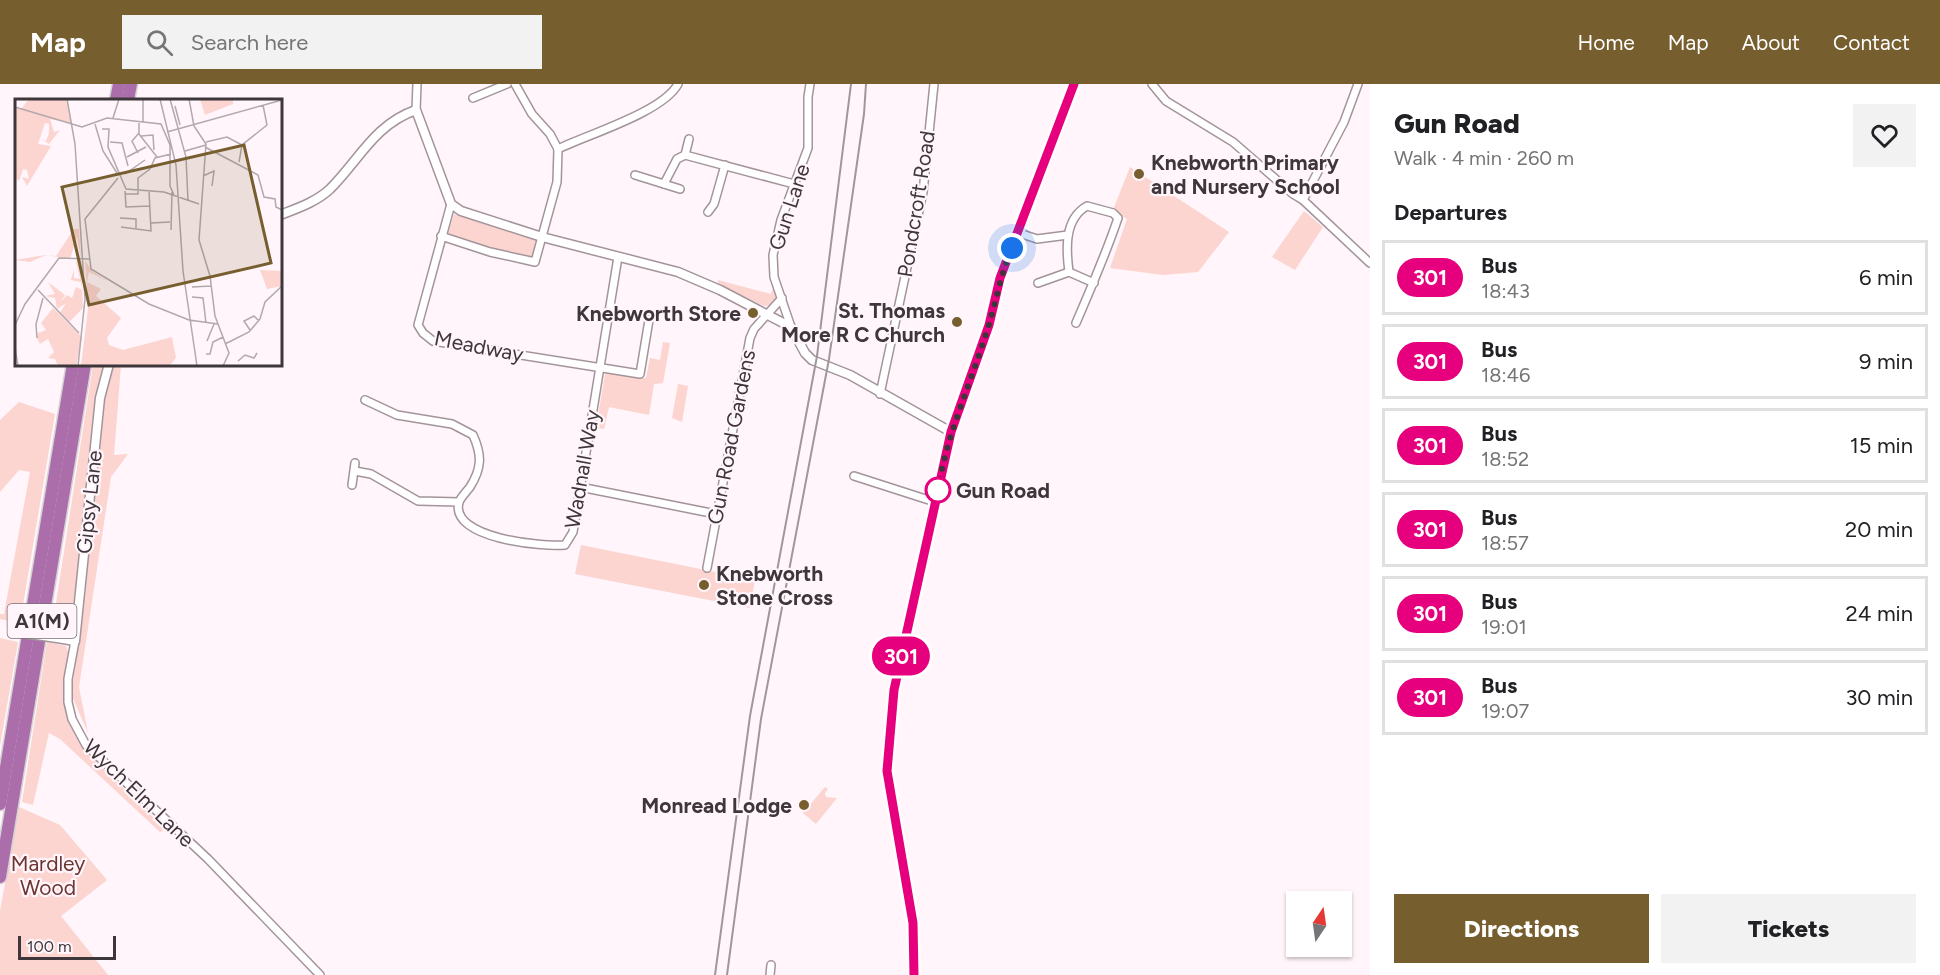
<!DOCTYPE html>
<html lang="en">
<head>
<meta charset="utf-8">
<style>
  :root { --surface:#fff; --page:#f2f2f2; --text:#202124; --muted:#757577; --line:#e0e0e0; --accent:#775e2f }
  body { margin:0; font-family:Figtree,sans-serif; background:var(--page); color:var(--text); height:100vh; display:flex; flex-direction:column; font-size:22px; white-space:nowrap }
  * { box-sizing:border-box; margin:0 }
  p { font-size:20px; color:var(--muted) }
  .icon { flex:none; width:33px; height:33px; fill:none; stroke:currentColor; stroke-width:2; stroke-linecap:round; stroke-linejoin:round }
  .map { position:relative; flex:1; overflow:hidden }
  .sheet { display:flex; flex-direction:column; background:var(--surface); width:570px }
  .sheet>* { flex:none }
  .badge { padding:0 12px; border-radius:20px; font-size:21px; line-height:39px }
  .needle { width:39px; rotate:13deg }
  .buttons { position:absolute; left:1286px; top:807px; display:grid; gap:12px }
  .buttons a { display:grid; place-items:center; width:66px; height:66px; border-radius:0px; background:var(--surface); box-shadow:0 2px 4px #0004; font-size:30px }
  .scale { position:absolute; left:18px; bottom:15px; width:98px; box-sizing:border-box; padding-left:6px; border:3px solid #3d363a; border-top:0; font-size:16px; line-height:21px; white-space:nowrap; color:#3d363a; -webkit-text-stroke:4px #fff5fa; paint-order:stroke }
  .you { position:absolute; width:30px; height:30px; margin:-15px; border:4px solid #fff; border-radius:50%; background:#1a73e8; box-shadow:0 0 0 9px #1a73e833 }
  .map>.badge { position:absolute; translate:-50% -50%; box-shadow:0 0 0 3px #fff }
  h2 { padding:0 24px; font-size:22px; line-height:54px }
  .round { display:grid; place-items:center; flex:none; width:63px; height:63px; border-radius:0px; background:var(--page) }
  .headline { display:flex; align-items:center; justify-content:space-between; height:102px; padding:0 24px }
  h1 { font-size:28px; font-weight:800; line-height:45px }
  .primary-button { display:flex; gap:12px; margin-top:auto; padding:12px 24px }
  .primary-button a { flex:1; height:69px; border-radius:0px; background:var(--accent); color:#fff; font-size:24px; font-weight:800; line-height:69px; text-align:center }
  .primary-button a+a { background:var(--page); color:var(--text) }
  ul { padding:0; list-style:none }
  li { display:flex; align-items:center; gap:18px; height:75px; margin:0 12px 9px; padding:0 12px; border:3px solid var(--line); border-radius:0px }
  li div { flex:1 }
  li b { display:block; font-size:22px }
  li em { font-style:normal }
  li .badge { min-width:66px; font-weight:700; text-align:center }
  header { display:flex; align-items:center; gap:36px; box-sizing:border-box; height:84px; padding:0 30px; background:var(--accent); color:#fff }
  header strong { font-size:28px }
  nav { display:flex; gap:33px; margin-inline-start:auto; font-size:21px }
  .search { width:420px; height:54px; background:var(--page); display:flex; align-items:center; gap:15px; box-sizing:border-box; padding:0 21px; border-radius:0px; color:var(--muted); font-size:22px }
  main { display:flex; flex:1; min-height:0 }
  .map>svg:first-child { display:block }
  .green { fill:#fcd4d0 }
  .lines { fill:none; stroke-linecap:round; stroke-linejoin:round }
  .minor-casing { stroke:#a3949b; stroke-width:10 }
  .tertiary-casing { stroke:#a3949b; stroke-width:11 }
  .secondary-casing { stroke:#a3949b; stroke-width:12 }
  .motorway-casing { stroke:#d4d3d4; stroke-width:15 }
  .minor { stroke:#fff; stroke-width:7 }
  .tertiary { stroke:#fff; stroke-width:8 }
  .secondary { stroke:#e6d4e6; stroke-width:9 }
  .motorway { stroke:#ac6eaa; stroke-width:12 }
  .rail { stroke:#a0979c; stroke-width:2 }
  .tertiary-bridge-casing { stroke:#a3949b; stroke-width:11; stroke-linecap:butt }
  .tertiary-bridge { stroke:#fff; stroke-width:8 }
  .line-casing { stroke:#fff; stroke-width:14 }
  .line { stroke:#e6007e; stroke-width:9 }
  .walk { stroke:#3d363a; stroke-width:6; stroke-dasharray:0 10.8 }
  .poi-dot { fill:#775e2f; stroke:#fff5fa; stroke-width:2 }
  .stop-dot { fill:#fff; stroke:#e6007e; stroke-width:3 }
  .labels { text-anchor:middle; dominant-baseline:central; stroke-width:4.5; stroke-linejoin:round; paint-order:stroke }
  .shield { fill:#fff5fa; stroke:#776f74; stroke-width:1.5 }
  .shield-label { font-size:20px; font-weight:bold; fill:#3d363a }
  .poi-label { font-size:21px; font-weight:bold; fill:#3d363a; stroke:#fff5fa; text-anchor:end }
  .street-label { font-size:21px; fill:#3d363a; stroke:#fff5fa }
  .stop-label { font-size:21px; font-weight:bold; fill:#3d363a; stroke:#fff5fa; text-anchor:start }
  .park-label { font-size:21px; fill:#6c3531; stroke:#fff5fa }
  .inset-road { fill:none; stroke:#b1a9ad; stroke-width:1.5 }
  .view { fill:#775e2f; fill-opacity:0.15; stroke:#775e2f; stroke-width:3 }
  .inset-edge { fill:none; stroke:#3d363a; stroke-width:3 }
</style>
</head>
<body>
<header>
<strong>Map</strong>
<div class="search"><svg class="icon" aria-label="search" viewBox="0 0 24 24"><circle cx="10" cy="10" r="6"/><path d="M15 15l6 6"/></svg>Search here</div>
<nav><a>Home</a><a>Map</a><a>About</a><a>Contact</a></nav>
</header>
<main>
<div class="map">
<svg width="1370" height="891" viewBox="0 0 1370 891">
  <rect width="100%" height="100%" fill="#fff5fa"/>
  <g class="green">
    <path d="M1130 83 1229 148 1198 188 1163 191 1110 184 1127 135 1113 126Z"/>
    <path d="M1304 127 1323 143 1295 186 1272 173Z"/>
    <path d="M454 130 539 155 533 174 488 164 448 150Z"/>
    <path d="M718 196 771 210 774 201 777 214 773 221 764 222 718 201Z"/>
    <path d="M663 258 670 259 663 299 654 300 649 331 609 323 604 345 596 344 605 290 610 288 646 294 650 274 660 276Z"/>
    <path d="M93 281H121L114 371 128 370 111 393 79 603 88 649 71 610 80 551 52 545Z"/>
    <path d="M678 300 688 302 682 338 672 334Z"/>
    <path d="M19 318 55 330 20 539 0 535V530H4L30 388 19 386 0 408V336Z"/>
    <path d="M581 461 755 496 750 524 575 490Z"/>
    <path d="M0 554 18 558 0 662Z"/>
    <path d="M47 558 66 562 68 568C62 609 60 631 85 667L166 746 160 748 60 655 49 649 33 721 22 718Z"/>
    <path d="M825 703 828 705 825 709 826 713 837 714 816 740 803 729Z"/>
    <path d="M19 723 60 741 107 796 61 832 108 891H0V827Z"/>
  </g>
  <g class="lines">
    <defs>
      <g id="minor">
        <path d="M515 0 532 30 550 50 558 65"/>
        <path d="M1152 0 1166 17 1233 58 1293 110 1303 116 1370 179"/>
        <path d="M473 14 507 0"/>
        <path d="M416 26 417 0"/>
        <path d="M685 71 794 100"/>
        <path d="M635 91 680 105"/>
        <path d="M664 100 677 75 685 71 689 55"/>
        <path d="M1303 116 1344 38 1358 0"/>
        <path d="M451 120 418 241 423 249 433 257 640 290 649 236"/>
        <path d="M708 128 714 120 725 81"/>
        <path d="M1019 149 1037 155 1068 151"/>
        <path d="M441 152 490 168 535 178 557 98 558 65C589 50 663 28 678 0"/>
        <path d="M1038 199 1069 188"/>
        <path d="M1076 239C1091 204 1106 170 1118 134L1113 129 1087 122C1064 135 1066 165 1069 188L1094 199"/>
        <path d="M791 243 774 193 773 171 781 136 808 64V13L810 0"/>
        <path d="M880 310 923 108 934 0"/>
        <path d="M365 316 397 331 452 340 473 351C482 371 482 384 470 403 467 407 461 413 459 418 449 455 544 463 565 461L573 448 618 173"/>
        <path d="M355 387 371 390 418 417 459 418"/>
        <path d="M854 392 935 418"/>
        <path d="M352 401 355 379"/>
        <path d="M580 403 716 430"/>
        <path d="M707 484 750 254 754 245 782 214"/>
        <path d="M75 557 68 595V618L72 635 86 661 208 775 320 891"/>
        <path d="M770 891 771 881"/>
      </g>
      <g id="tertiary">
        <path d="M280 131C298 124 316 118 330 105 359 76 375 40 416 26L451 120 461 127 542 153 678 188 720 206 791 243 805 269 812 276 850 291 951 348"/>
        <path d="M57 554 75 557 100 314 109 280"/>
      </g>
      <path id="secondary" d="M914 891 913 839 887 687 894 606 951 348 989 241 1000 194 1074 0"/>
      <g id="motorway">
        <path d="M116 16 119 0"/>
        <path d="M128 16 131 0"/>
        <path d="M0 720 73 280"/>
        <path d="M0 793 85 280"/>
      </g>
    </defs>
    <use href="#minor" class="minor-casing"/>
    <use href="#tertiary" class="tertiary-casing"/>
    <use href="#secondary" class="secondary-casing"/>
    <use href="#motorway" class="motorway-casing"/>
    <use href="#minor" class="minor"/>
    <use href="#tertiary" class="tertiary"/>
    <use href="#secondary" class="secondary"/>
    <use href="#motorway" class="motorway"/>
    <g class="rail">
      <path d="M715 891 750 632 817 272 851 0"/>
      <path d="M727 891 761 635 829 275 864 30 866 0"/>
    </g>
    <defs>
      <path id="tertiary-bridge" d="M9 547 57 554"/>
    </defs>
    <use href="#tertiary-bridge" class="tertiary-bridge-casing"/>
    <use href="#tertiary-bridge" class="tertiary-bridge"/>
  </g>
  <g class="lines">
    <defs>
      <path id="line" d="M914 891 913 839 887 687 894 606 951 348 989 241 1000 194 1074 0"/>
    </defs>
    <use href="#line" class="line-casing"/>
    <use href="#line" class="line"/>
    <path class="walk" d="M938 406C946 354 968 306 984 256 995 225 999 194 1012 164"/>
  </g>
  <g class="poi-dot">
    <circle cx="1139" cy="90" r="6"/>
    <circle cx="753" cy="229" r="6"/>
    <circle cx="957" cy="238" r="6"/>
    <circle cx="704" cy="501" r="6"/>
    <circle cx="804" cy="721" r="6"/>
  </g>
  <circle class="stop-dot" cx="938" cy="406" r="12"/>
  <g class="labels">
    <rect class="shield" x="7.5" y="520" width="69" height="34" rx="4.5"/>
    <g class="shield-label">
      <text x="42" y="537">A1(M)</text>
    </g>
    <g class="poi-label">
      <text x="1151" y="78" text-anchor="start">Knebworth Primary<tspan x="1151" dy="24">and Nursery School</tspan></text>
      <text x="945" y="226">St. Thomas<tspan x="945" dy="24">More R C Church</tspan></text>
      <text x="741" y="229">Knebworth Store</text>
      <text x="716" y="489" text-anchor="start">Knebworth<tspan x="716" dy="24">Stone Cross</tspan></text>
      <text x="792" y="721">Monread Lodge</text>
    </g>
    <g class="street-label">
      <text transform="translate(916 120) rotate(-81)">Pondcroft Road</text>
      <text transform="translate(789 123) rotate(-72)">Gun Lane</text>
      <text transform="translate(479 262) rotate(11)">Meadway</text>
      <text transform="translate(731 353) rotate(-79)">Gun Road Gardens</text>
      <text transform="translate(582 385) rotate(-80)">Wadnall Way</text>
      <text transform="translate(89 418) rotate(-84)">Gipsy Lane</text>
      <text transform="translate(139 709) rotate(44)">Wych Elm Lane</text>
    </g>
    <g class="stop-label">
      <text x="956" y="406">Gun Road</text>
    </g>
    <g class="park-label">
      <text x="48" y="779">Mardley<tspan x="48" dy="24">Wood</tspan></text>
    </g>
  </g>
  <g transform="translate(15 15)">
    <rect width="267" height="267" fill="#fff5fa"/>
    <path d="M51 0 56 24 35 20 39 33 45 31 34 45 27 40 31 42 34 34V25L30 24 23 45 36 47 12 87 7 78 14 80 12 71 8 70 4 82 0 78V9H7L13 1ZM185 0H218V5L190 16ZM59 130H64L66 159 62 138 55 160 31 156 15 163 0 161 30 156 41 157ZM66 161 68 209 54 223 45 214 51 204 42 210 40 199 30 197 40 195 33 183 50 196 45 203 52 196 57 199 61 188 67 191 66 183 56 181 59 170V179L65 180 61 162ZM70 161 77 172 92 182 74 173 72 183 86 190 81 197 106 219 92 239 94 246 108 251 157 238 161 259 154 267H66L73 210ZM245 171 267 172V187L252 190ZM38 209 67 238 61 267H43L40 260 33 259 39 253 33 240 25 245 22 239 23 234 31 231 26 224Z" fill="#fcd4d0"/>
    <path class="inset-road" d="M52 0 60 45 70 200 63 267M128 0V23M145 0 161 66 168 172 182 267M155 0 171 58 173 102M174 0 179 27 191 45 184 141 195 177 200 217 214 254 208 267M160 7 165 26M0 8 67 28 92 19 146 25 155 46V87L159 96M98 19 104 0M124 22V35L142 58M80 25 88 52 102 74M87 30H94L93 48 111 90 149 93 184 105M152 33 267 1M126 37 138 36 139 51M95 43 107 44 113 67M191 43 212 38 227 46M190 48 243 76 249 98 260 100 261 108 267 111M170 52 191 46M123 54 117 42 124 34M112 58 131 48M224 63 227 46 252 26 248 6M110 75 130 61M188 77 199 72 197 87M103 79 70 120 76 170 134 205 174 221 203 225M110 92 111 108 135 107M110 95H123V79L135 70 140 59 156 55M105 119 121 120V129M136 124 155 123M106 128 136 132 134 92M156 131 157 93M177 188 196 187M23 191 64 234M177 198 188 199 191 224M0 226 10 205 44 159 74 160M235 231 229 222 239 217 244 222M22 239 21 225 28 199M192 242 199 225M210 245 234 233 245 220 250 203 267 187M0 249 3 267M191 255H195L198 243 208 238M223 262 230 256 239 259 242 254"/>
    <path class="view" d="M229 46 256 164 74 206 47 88Z"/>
    <rect width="267" height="267" class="inset-edge"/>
  </g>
</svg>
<div class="buttons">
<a><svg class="needle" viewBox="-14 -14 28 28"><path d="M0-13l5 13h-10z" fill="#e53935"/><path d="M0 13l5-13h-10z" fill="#757577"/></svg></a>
</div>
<div class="scale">100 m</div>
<div class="you" style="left:1012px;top:164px"></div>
<b class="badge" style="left:901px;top:572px;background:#e6007e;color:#fff">301</b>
</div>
<section class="sheet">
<div class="headline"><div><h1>Gun Road</h1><p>Walk · 4 min · 260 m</p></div><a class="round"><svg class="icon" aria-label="heart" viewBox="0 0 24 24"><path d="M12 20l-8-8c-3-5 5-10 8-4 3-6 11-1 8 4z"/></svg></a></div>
<h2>Departures</h2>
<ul>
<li><span class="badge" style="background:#e6007e;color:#fff">301</span><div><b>Bus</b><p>18:43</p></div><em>6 min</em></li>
<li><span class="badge" style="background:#e6007e;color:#fff">301</span><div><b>Bus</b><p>18:46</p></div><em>9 min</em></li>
<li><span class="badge" style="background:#e6007e;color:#fff">301</span><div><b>Bus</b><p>18:52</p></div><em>15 min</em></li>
<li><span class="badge" style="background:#e6007e;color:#fff">301</span><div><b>Bus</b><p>18:57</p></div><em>20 min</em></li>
<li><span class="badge" style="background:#e6007e;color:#fff">301</span><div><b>Bus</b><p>19:01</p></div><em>24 min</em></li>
<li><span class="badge" style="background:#e6007e;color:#fff">301</span><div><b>Bus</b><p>19:07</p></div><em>30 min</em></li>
</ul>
<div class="primary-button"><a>Directions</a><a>Tickets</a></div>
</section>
</main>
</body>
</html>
